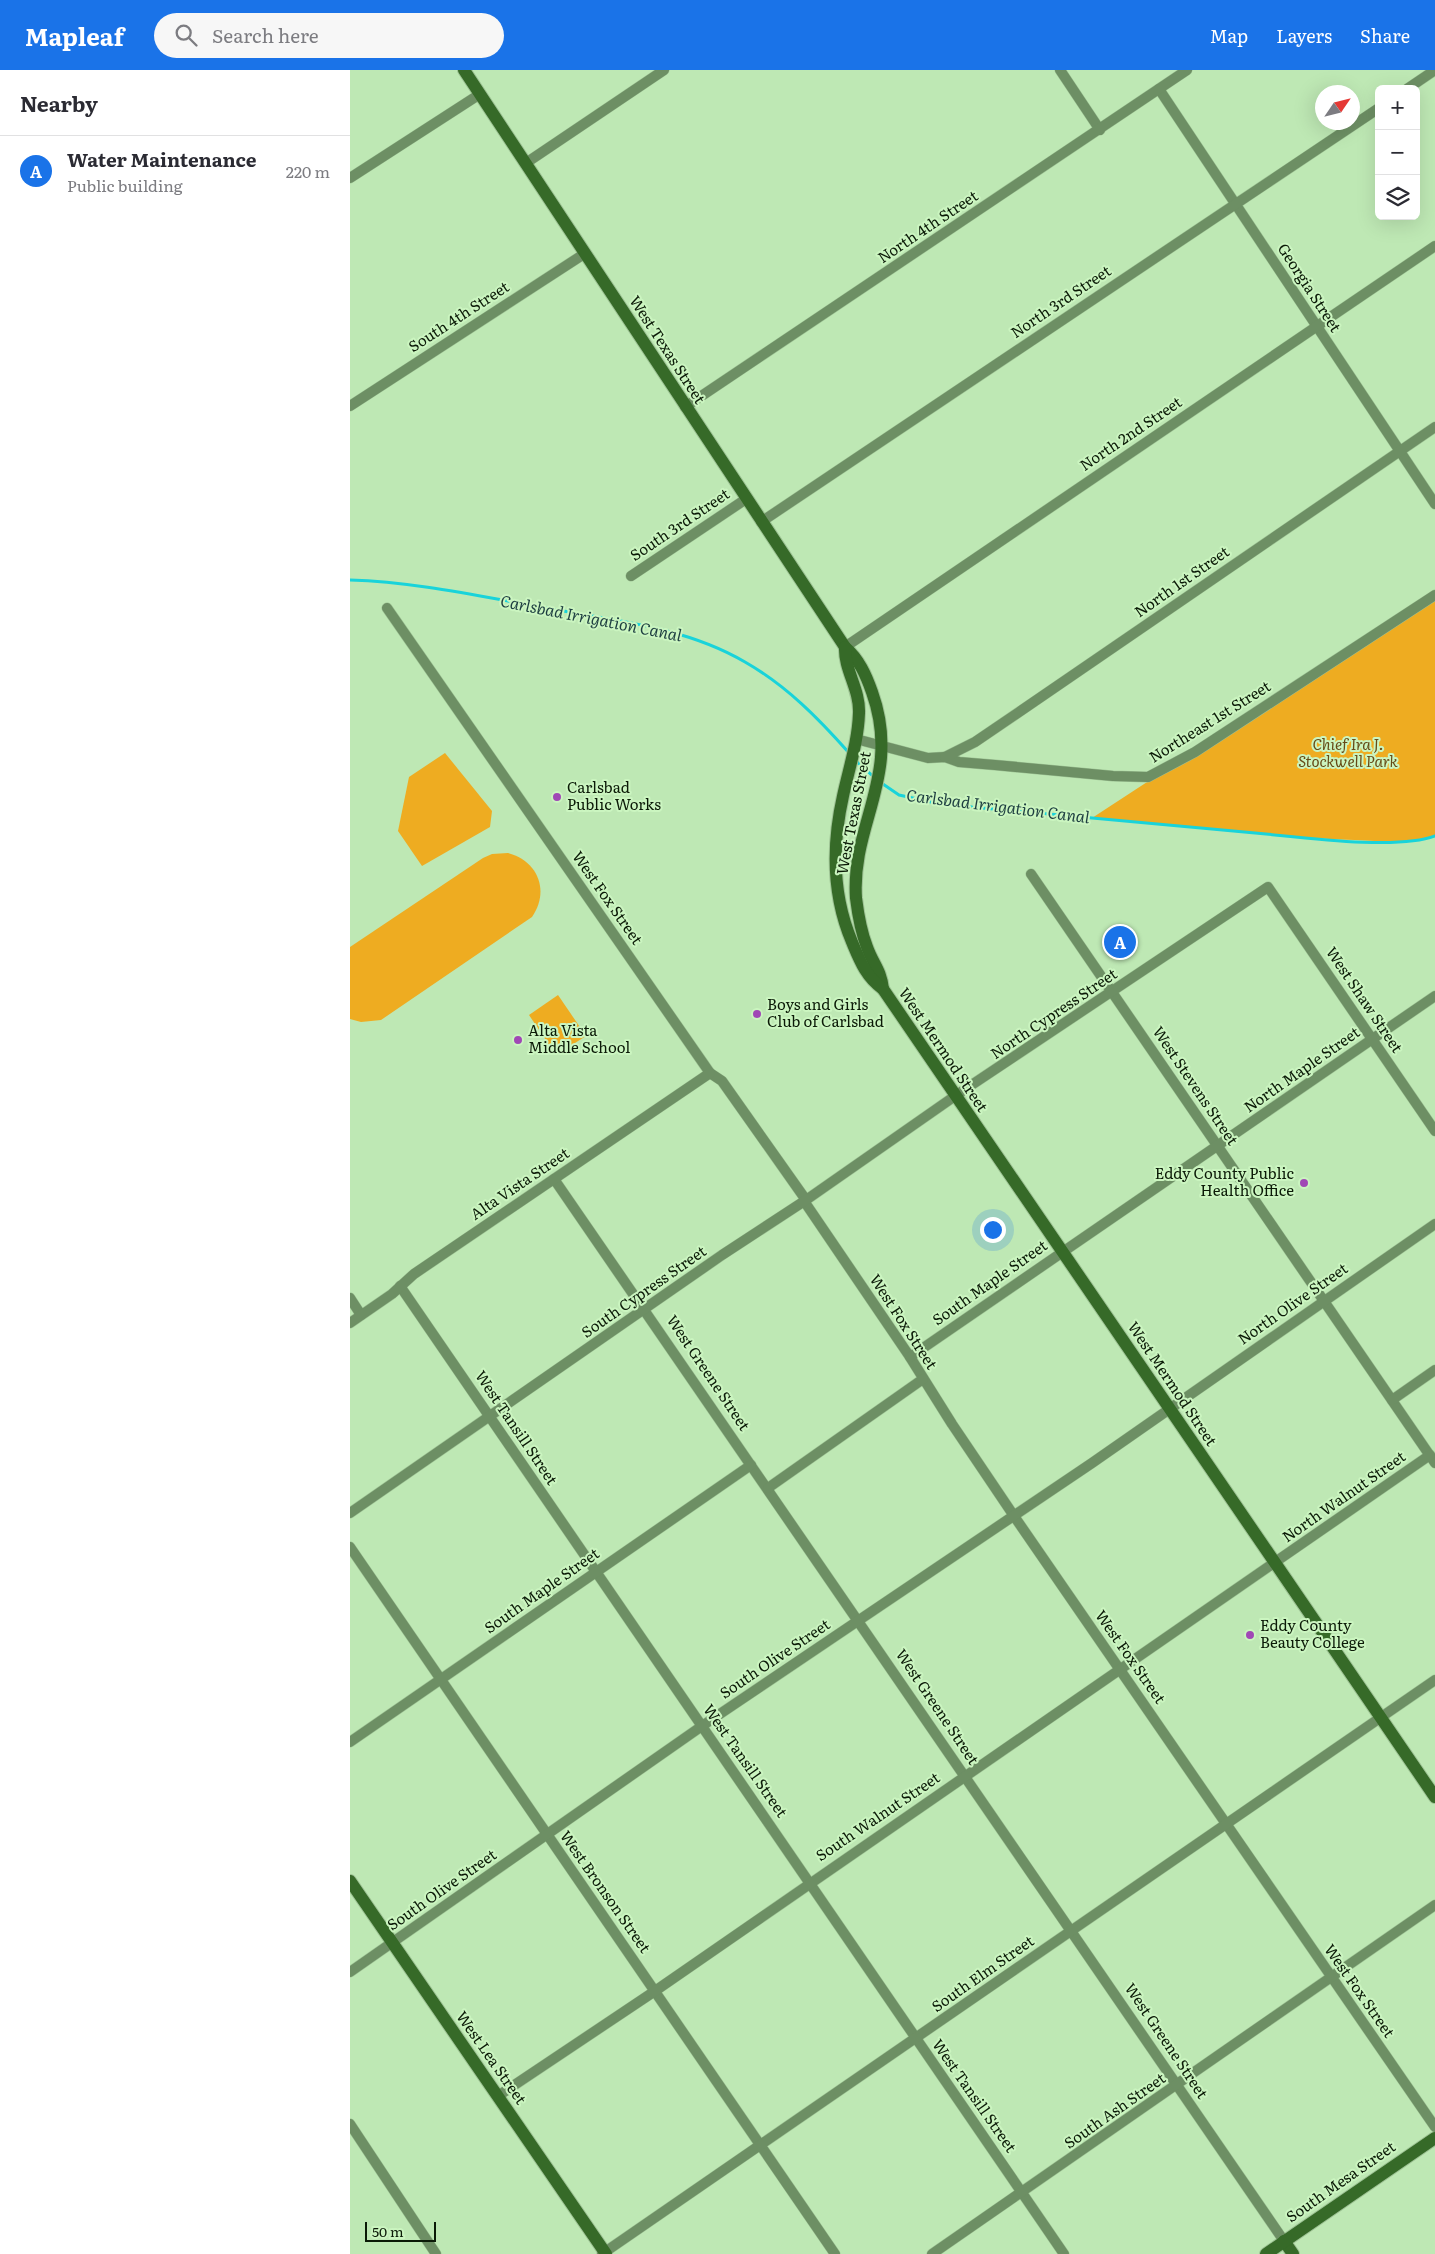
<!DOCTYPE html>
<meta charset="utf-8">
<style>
:root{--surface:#fff;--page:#f7f7f7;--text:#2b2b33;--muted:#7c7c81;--line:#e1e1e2;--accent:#1a73e8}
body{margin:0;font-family:Literata,serif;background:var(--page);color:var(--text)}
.controls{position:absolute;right:15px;top:15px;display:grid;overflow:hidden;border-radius:8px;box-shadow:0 5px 20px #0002}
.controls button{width:45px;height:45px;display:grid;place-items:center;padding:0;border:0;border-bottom:1px solid var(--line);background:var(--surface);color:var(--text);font:25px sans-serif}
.compass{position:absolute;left:965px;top:15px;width:45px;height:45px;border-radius:50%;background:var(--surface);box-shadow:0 5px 20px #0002;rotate:55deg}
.scale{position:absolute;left:15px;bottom:12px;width:71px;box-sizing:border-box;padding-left:5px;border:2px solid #0b1a07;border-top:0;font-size:14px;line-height:18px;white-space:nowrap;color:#0b1a07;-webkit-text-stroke:4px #cbf5c0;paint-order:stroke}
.you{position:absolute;left:642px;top:1159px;width:18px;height:18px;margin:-12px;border:4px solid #fff;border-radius:50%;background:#1a73e8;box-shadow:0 0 0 8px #1a73e833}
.badge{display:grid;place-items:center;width:32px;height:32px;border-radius:50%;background:var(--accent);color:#fff;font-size:16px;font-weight:700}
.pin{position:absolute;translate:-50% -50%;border:2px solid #fff;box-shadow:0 1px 5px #0006}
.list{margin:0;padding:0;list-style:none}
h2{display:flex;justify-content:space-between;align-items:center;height:65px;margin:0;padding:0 20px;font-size:21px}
h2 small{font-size:16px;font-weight:400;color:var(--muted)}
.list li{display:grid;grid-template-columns:32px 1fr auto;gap:15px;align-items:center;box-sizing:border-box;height:70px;padding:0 20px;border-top:1px solid var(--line)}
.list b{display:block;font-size:19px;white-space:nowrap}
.list p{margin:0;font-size:16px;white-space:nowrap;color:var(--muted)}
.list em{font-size:16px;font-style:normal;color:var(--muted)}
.icon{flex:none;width:28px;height:28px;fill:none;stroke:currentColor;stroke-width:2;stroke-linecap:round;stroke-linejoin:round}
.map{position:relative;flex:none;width:1085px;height:2184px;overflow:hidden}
header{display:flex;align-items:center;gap:30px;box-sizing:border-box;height:70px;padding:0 25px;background:var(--accent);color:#fff}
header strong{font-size:24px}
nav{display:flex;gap:28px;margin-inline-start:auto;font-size:18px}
.search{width:350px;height:45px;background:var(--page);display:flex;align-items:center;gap:12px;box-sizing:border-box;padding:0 18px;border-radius:28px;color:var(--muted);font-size:19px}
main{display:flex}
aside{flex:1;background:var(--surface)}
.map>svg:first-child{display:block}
</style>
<header>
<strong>Mapleaf</strong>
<div class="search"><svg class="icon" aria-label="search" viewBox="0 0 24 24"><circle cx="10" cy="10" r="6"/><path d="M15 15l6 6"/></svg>Search here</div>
<nav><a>Map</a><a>Layers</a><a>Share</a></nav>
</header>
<main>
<aside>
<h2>Nearby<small></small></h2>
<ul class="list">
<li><span class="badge">A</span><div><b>Water Maintenance</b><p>Public building</p></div><em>220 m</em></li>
</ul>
</aside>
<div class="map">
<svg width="1085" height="2184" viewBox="0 0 1085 2184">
<rect width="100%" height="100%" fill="#bee8b4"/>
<!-- green -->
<g fill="#eeac21">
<path d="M1085,524V766C1061,775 1030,771 1005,770C917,767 829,756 742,748Z"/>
<path d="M95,683L142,741L140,757L72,796L48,761L59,707Z"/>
<path d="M158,783C188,791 200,821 182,847L31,950L11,952L0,949V877L133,788L142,784Z"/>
<path d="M208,925L236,966L206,985L179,945Z"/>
</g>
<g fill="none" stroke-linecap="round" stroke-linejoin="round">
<!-- stream -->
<g stroke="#19d3da" stroke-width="3">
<path d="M0,510C65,512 128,526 191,537C260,550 334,556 395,592C437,616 469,649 500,684"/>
<path d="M506,691L525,708"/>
<path d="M530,712L549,725L581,732L622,737C720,746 818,755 916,764C956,768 1050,780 1085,766"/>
</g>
<!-- street casing -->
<g stroke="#9ec395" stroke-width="11">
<g id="street">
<path d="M710,0L750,60"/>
<path d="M809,19L1085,434"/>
<path d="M1057,19L1085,0"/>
<path d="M176,93L314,0"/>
<path d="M0,108L130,24"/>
<path d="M0,336L234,184"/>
<path d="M335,337L837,0"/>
<path d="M411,452L1029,38"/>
<path d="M281,506L396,429"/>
<path d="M37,538L360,1003L372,1011L456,1130"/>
<path d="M495,577L1085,176"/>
<path d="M506,669L578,688L595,687L609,692L645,695L763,706L798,707L845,682L1085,525"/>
<path d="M595,687L625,672L672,640L1085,357"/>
<path d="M681,804L1085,1393"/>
<path d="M204,1109L934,2171"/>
<path d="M454,1131L560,1287L602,1354L664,1446L1085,2057"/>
<path d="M50,1216L714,2184"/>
<path d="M0,1228L11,1245"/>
<path d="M0,1253L42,1224L64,1204L360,1003"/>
<path d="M560,1287L1085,926"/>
<path d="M1042,1330L1085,1300"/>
<path d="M418,1418L573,1309"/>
<path d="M0,1443L372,1185L456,1130L605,1026L918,817L1085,1061"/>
<path d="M0,1477L485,2184"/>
<path d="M0,1672L401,1395"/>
<path d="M0,1902L352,1656L742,1393L1085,1154"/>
<path d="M148,2026L305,1921L1080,1385"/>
<path d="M0,2054L86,2184"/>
<path d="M252,2184L1085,1610"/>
<path d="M582,2184L1085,1835"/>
</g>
</g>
<!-- secondary casing -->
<g stroke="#9ec395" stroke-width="14">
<g id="secondary">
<path d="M114,0L495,577C509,589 516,605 522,622C552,706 501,753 506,828C508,844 511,862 517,877C523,894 531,900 533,919"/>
<path d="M495,577C494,600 510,619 509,643C508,672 499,698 493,726C482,775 482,825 502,872C510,891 516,907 533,919L1085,1727"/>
<path d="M0,1811L256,2184"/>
<path d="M934,2171L943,2184"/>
<path d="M916,2184L1085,2068"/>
</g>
</g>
<!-- street -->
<use href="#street" stroke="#6d8f64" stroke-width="10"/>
<!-- secondary -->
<use href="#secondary" stroke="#366a28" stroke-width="12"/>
</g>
<!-- markers -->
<g fill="#a048b5" stroke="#cbf5c0" stroke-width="2">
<circle cx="207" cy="727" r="5"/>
<circle cx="407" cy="944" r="5"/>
<circle cx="168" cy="970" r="5"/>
<circle cx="954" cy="1113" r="5"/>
<circle cx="900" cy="1565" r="5"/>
</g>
<g text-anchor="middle" stroke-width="4" stroke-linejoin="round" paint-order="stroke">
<!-- street labels -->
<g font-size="15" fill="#0b1a07" stroke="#cbf5c0">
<text transform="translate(578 157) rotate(-34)" y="5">North 4th Street</text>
<text transform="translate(959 218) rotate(57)" y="5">Georgia Street</text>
<text transform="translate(711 232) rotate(-34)" y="5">North 3rd Street</text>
<text transform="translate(109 247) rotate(-33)" y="5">South 4th Street</text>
<text transform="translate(317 280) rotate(57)" y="5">West Texas Street</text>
<text transform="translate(781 364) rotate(-34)" y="5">North 2nd Street</text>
<text transform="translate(330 455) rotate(-34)" y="5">South 3rd Street</text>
<text transform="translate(832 512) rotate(-35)" y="5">North 1st Street</text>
<text transform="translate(860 652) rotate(-32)" y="5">Northeast 1st Street</text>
<text transform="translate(504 743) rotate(-79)" y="5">West Texas Street</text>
<text transform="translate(257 828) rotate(55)" y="5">West Fox Street</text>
<text transform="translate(1014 930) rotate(56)" y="5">West Shaw Street</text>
<text transform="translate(704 944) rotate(-34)" y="5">North Cypress Street</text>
<text transform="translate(593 980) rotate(56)" y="5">West Mermod Street</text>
<text transform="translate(952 1000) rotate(-35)" y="5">North Maple Street</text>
<text transform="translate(845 1016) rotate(56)" y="5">West Stevens Street</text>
<text transform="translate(170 1114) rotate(-34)" y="5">Alta Vista Street</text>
<text transform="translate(640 1213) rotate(-35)" y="5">South Maple Street</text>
<text transform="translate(294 1222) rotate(-35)" y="5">South Cypress Street</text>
<text transform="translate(943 1234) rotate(-35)" y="5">North Olive Street</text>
<text transform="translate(553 1252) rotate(57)" y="5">West Fox Street</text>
<text transform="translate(358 1303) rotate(56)" y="5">West Greene Street</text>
<text transform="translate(822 1314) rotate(56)" y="5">West Mermod Street</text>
<text transform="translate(166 1358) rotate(56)" y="5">West Tansill Street</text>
<text transform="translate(994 1427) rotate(-35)" y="5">North Walnut Street</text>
<text transform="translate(192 1521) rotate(-35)" y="5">South Maple Street</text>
<text transform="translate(780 1587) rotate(55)" y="5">West Fox Street</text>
<text transform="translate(425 1589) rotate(-34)" y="5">South Olive Street</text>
<text transform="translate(587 1637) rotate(56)" y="5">West Greene Street</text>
<text transform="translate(395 1691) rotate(55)" y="5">West Tansill Street</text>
<text transform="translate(528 1747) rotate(-34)" y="5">South Walnut Street</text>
<text transform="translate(92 1820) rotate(-35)" y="5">South Olive Street</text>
<text transform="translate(255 1822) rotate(55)" y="5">West Bronson Street</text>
<text transform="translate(633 1904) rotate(-35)" y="5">South Elm Street</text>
<text transform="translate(1009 1921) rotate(55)" y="5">West Fox Street</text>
<text transform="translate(816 1971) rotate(56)" y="5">West Greene Street</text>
<text transform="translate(141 1988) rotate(55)" y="5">West Lea Street</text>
<text transform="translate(624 2026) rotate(55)" y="5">West Tansill Street</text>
<text transform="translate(765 2041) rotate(-35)" y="5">South Ash Street</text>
<text transform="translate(991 2112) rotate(-35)" y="5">South Mesa Street</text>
</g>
<!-- park labels -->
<g font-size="15" font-style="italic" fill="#664a16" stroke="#cbf5c0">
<text x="998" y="680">Chief Ira J.<tspan x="998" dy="17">Stockwell Park</tspan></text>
</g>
<!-- poi labels -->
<g font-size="15" fill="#0b1a07" stroke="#cbf5c0" text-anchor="start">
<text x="217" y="723">Carlsbad<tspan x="217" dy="17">Public Works</tspan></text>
<text x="417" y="940">Boys and Girls<tspan x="417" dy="17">Club of Carlsbad</tspan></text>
<text x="178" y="966">Alta Vista<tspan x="178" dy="17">Middle School</tspan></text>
<text x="944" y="1109" text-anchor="end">Eddy County Public<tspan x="944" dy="17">Health Office</tspan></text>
<text x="910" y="1561">Eddy County<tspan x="910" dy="17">Beauty College</tspan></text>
</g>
<!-- water labels -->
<g font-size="16" font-style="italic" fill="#1d3e40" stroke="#cbf5c0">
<text transform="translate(241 548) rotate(11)" y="6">Carlsbad Irrigation Canal</text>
<text transform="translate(648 736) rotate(7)" y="6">Carlsbad Irrigation Canal</text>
</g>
</g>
</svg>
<div class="controls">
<button>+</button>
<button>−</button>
<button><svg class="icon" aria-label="layers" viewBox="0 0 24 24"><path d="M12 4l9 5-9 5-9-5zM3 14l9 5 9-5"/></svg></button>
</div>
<svg class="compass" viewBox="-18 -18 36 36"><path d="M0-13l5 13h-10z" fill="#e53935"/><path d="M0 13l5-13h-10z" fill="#7c7c81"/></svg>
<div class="scale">50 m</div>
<div class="you"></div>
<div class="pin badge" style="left:770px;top:872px">A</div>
</div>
</main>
